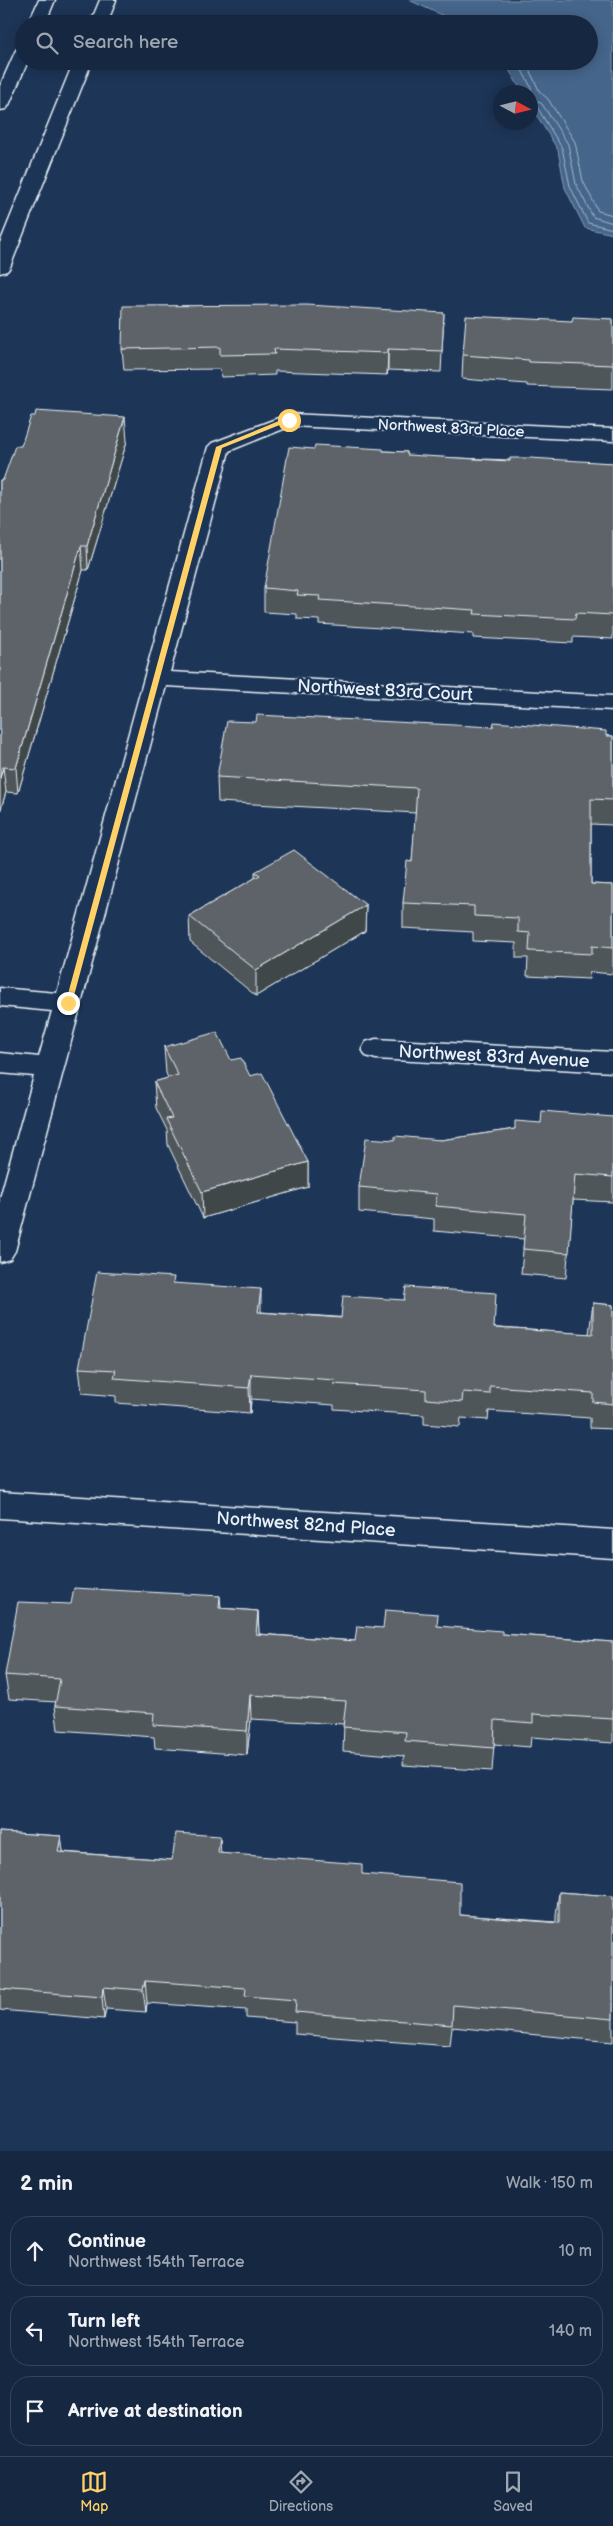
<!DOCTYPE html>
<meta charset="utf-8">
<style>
:root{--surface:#162841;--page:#23344c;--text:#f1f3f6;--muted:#9ea6b1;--line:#35445a;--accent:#ffd166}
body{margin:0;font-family:"Balsamiq Sans",sans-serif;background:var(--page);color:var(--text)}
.compass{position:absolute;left:493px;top:85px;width:45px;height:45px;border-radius:50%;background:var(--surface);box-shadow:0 2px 12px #0003;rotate:97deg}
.stop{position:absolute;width:15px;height:15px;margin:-11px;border:4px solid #ffd166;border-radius:50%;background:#fff}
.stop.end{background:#ffd166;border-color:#fff;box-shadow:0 1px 5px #0008}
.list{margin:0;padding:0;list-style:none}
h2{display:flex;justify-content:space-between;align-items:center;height:65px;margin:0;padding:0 20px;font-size:21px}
h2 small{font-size:16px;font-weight:400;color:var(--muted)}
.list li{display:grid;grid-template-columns:32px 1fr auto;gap:15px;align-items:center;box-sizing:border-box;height:70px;margin:0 10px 10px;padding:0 10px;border:1px solid var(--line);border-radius:20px}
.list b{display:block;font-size:19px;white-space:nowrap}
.list p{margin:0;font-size:16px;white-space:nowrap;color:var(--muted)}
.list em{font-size:16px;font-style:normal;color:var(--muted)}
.icon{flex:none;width:28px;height:28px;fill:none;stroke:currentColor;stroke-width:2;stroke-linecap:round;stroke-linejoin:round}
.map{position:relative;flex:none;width:613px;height:2151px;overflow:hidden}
.search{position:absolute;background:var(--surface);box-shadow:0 2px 12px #0003;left:15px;right:15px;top:15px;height:55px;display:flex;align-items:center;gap:12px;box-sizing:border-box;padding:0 18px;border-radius:28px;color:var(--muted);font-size:19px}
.sheet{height:305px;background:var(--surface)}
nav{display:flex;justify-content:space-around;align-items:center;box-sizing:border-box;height:70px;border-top:1px solid var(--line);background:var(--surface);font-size:14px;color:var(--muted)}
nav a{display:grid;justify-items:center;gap:2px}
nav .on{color:var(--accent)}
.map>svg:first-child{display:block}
</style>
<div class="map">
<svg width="613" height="2151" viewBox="0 0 613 2151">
<rect width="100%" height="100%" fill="#1d3557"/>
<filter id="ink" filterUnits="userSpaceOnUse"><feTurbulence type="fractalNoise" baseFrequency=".02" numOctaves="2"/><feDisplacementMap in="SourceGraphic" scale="10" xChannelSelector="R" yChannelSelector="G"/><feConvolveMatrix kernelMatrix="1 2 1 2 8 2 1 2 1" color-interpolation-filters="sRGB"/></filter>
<g filter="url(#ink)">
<!-- water -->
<path fill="#44658a" stroke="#869db6" d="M409,0H613V234L585,228L565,188L558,150L531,106L530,92H522L504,61H589V24H461Z"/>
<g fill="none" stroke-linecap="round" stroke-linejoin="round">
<!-- shore -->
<g stroke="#a6b9cc" stroke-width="1">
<path d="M517,61L531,87L532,97L542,104L568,144L576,184L593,217L613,223"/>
<path d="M525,61L540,92L548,99L575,142L583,181L598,211L613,215"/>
<path d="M530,105L537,107L562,148L570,186L588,223L613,229"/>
</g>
<!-- minor casing -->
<g stroke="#e8f1f8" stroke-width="3">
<g id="minor">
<path d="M289,414L613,429V441L291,426L229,451L170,672L613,696V710L166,686L15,1251L10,1259L0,1262V1198L34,1076L0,1073V1053L39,1057L52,1011L0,1006V988L57,993L208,447L212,443Z"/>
<path d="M376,1039L613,1052V1072L376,1059L366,1056L362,1049L366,1042Z"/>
<path d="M0,1492L613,1530V1558L0,1518Z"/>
</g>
</g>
<!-- secondary casing -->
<g stroke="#e8f1f8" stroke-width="3">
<g id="secondary">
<path d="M39,0H55L45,24H28Z"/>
<path d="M100,0H116L107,24H90Z"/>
<path d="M24,47V61H28L9,105L6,109L0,110V86L15,52L18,48Z"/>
<path d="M74,61H92L10,267L7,271L0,273V243Z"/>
</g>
</g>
<!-- minor -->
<use href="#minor" fill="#1d3557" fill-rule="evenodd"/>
<!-- secondary -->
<use href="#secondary" fill="#1d3557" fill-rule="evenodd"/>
</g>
<!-- wall -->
<g fill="#50565a" stroke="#e8f1f8">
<path d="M444,313L441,372L388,370L387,375L275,371V375L221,377L220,369L124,370L122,349Z"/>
<path d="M613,319V389L527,386V384L462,379L463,355L572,321Z"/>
<path d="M127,441L88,570H83L18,793L6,792L0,812V480H3L21,446Z"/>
<path d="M383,451L407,452V456L510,460L613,463V639L573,637V643L473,638V634L319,624V620L297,619V614L264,612V588Z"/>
<path d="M256,722L613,736V825L591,824V884L613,885V974L590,972L589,979L527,976L528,958H516V943L473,941V932L403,928V903L412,862L416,813L218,802L217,777Z"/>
<path d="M255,872L366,905L365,931L256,996L190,942L189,916L255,878Z"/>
<path d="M164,1047L231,1060L250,1076L308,1162V1187L203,1218L168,1145L167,1130L156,1108L154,1082L168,1078L166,1073Z"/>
<path d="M613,1117V1202L573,1200L566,1278L521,1274L524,1239L434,1231V1219L359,1212V1187L395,1140H441L515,1129L541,1123Z"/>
<path d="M174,1283L261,1312L589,1334L593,1303L613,1305V1429L590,1428V1418L489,1411L488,1420L461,1418L460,1427L424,1424V1415L334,1409V1405L251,1399L250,1413L116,1403V1396L82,1393L79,1368Z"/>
<path d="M220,1596L221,1608L258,1611L259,1634L355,1641L383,1628L437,1626L502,1634L613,1642V1743L531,1737L530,1747L494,1744L492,1771L403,1765L404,1756L343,1751L344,1724L251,1719L247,1755L155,1748L154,1737L58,1730L55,1706L56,1702L9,1699L5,1675L71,1604Z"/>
<path d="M0,1832L61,1836L63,1852L172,1860L220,1853L362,1874L460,1915L556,1922V1915L559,1892L613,1896V2042L452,2027L450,2046L295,2034V2022L246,2018V2010L147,2003L146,2012L106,2009L104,2019L0,2010Z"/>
</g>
<!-- shaded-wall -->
<g fill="#41464a" stroke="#e8f1f8">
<path d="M388,349V370L387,375L388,353Z"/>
<path d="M125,417L127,441L88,570L87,546Z"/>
<path d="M81,546L83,570L18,793L16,768Z"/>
<path d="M3,767L6,792L0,812V778Z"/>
<path d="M366,905L365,931L256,996V970Z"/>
<path d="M308,1162V1187L203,1218L202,1192Z"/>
<path d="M261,1289V1315L258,1312Z"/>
<path d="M251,1374V1399L250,1413L249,1388Z"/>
<path d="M258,1611L259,1635L256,1634Z"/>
<path d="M250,1695L251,1719L247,1755V1731Z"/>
<path d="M61,1836L64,1859L58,1852Z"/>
<path d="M220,1836L221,1859L218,1853Z"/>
<path d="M145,1981L147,2003L146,2012L143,1990Z"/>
<path d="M103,1987L106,2009L104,2019L102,1997Z"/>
</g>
<!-- building -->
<g fill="#5d6469" stroke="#e8f1f8">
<path d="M307,305L444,313L442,351L388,349V353L274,349L275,354L220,355V347L122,349L123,306Z"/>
<path d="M466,316L572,321L573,317L613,319V365L529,362V360L463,355Z"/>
<path d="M36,411L125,417L87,546H81L16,768L3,767L0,778V480H3L15,446H21L31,416H35Z"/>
<path d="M315,445L383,449V451L407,452V455L510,461V458H530L613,463V615L576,613L575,619L474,614L475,610L319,600L320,596L297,595L298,591L264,588L289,447L314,449Z"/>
<path d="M257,715L493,727L494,722L606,731V736H613V800L591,799V884L613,885V948L592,946V954L529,951L530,933L518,932V918L474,916V906L403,903L407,861L412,862L417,788L217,777L227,721L256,722Z"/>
<path d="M294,850L366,905L256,970L189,916L260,875L255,872Z"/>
<path d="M217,1032L231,1060L241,1058L250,1076L262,1073L308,1162L202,1192L166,1119L172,1118L154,1082L178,1075L164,1047Z"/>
<path d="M542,1111L613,1117V1177L575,1174L569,1253L523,1249L526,1214L435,1206L437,1194L359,1187L366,1138L395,1140V1136L441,1140L515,1129V1121L541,1123Z"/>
<path d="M97,1272L174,1277L173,1283L261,1289L258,1312L341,1318L343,1296L404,1300L406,1287L496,1293L494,1328L593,1334V1303L613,1305V1404L593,1402V1393L490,1386V1394L463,1392L462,1402L426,1399V1390L334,1384L335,1380L251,1374L249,1388L114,1378L116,1370L79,1368Z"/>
<path d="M74,1588L220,1596L219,1608L258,1611L256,1634L355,1641L357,1626L383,1628L385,1610L438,1614L437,1626L502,1631V1634L613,1642V1719L533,1714V1723L495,1720L494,1748L405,1741L406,1732L343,1727L346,1701L250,1695L247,1731L153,1725L154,1713L55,1706L60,1679L5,1675L18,1602L71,1604Z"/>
<path d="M0,1832L61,1836L58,1852L172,1860L176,1833L220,1836L218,1853L362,1864V1874L460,1882V1915L559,1923V1892L613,1896V2019L453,2005L452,2025L295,2012L296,2000L245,1996L246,1988L145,1981L143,1990L103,1987L102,1997L0,1989Z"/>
</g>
</g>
<!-- route -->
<path fill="#ffd166" d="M286,418L292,420L222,448L72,1003L65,1005L216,447Z"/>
<g text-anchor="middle" stroke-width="4.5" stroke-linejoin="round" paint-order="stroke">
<!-- far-street labels -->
<g font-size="15" fill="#e8f1f8" stroke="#1d3557">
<text transform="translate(451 428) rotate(3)" y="5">Northwest 83rd Place</text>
</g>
<!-- street labels -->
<g font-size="18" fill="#e8f1f8" stroke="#1d3557">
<text transform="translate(385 690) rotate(3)" y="6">Northwest 83rd Court</text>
<text transform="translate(494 1056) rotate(3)" y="6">Northwest 83rd Avenue</text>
<text transform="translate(306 1524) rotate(4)" y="6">Northwest 82nd Place</text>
</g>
</g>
</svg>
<svg class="compass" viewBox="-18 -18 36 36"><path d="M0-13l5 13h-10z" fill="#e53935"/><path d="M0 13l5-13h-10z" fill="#9ea6b1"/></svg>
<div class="stop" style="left:289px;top:420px"></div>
<div class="stop end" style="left:68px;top:1003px"></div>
<div class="search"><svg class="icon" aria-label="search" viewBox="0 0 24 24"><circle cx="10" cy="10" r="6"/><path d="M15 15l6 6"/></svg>Search here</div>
</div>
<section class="sheet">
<h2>2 min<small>Walk · 150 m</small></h2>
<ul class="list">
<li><svg class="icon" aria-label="ahead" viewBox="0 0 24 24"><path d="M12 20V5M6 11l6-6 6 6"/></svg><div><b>Continue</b><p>Northwest 154th Terrace</p></div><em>10 m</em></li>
<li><svg class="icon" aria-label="left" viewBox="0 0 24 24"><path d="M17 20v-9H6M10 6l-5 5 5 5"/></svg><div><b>Turn left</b><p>Northwest 154th Terrace</p></div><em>140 m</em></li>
<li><svg class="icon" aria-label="arrive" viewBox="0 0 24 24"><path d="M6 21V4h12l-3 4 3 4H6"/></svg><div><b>Arrive at destination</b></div></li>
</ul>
</section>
<nav>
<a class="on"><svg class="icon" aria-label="map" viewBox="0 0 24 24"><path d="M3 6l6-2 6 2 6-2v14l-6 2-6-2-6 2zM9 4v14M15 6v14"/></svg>Map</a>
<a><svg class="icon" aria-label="directions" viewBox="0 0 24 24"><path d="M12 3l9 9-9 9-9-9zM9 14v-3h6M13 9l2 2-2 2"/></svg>Directions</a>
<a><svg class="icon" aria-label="saved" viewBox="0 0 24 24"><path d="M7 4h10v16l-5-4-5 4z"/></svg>Saved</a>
</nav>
